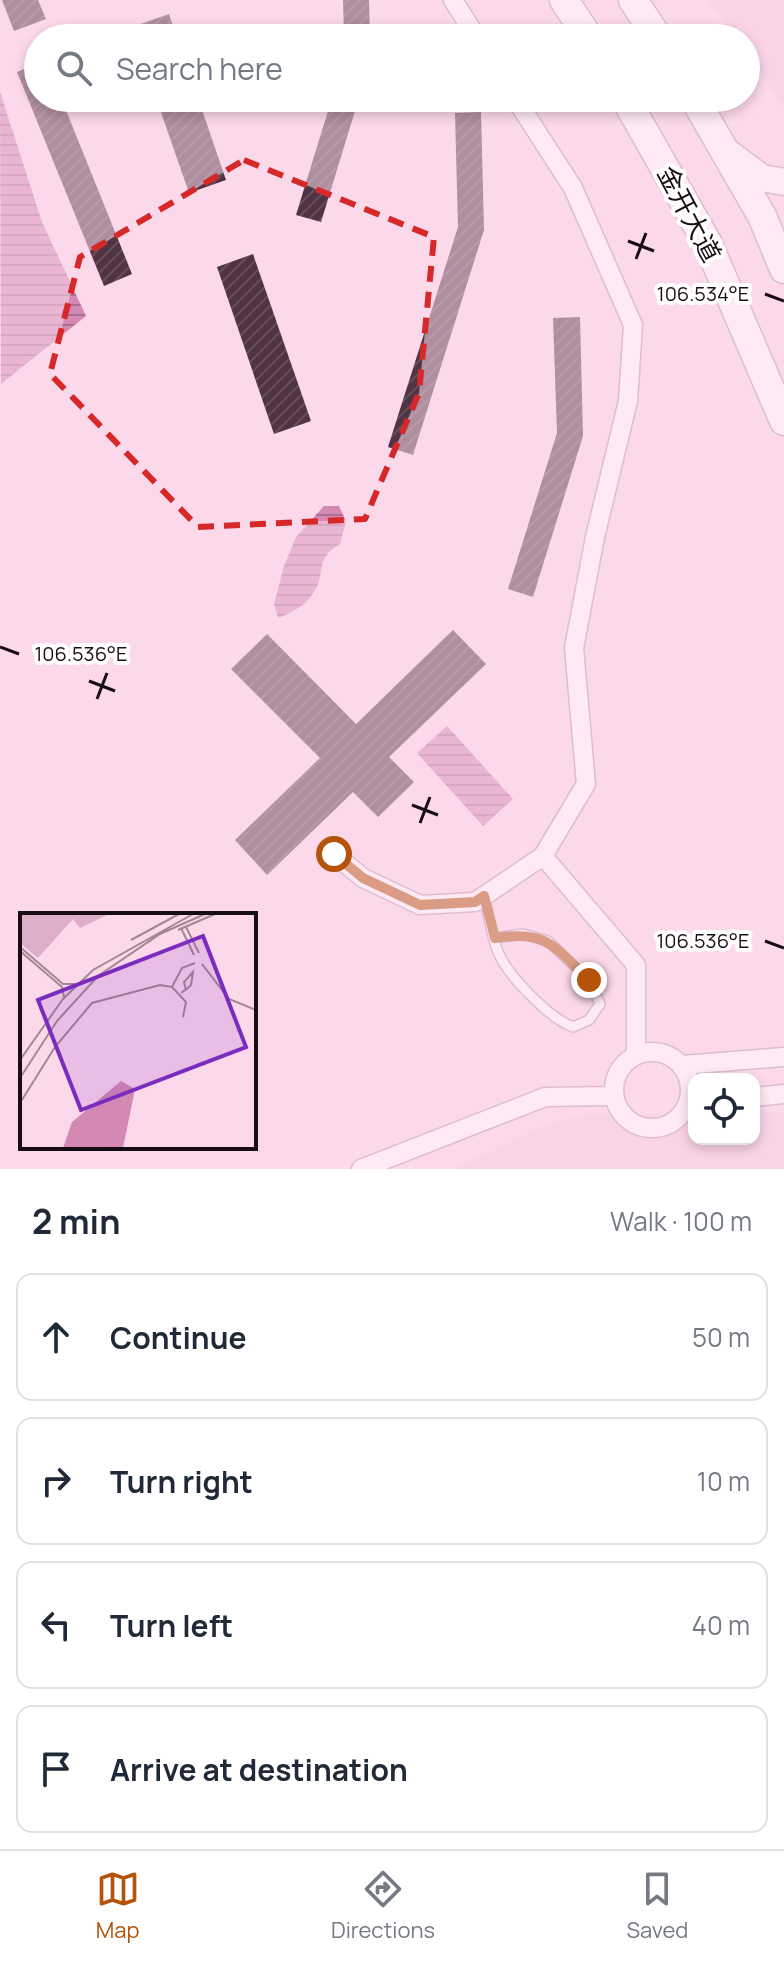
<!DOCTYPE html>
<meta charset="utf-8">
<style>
:root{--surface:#fff;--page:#f2f2f3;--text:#1f2937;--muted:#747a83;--line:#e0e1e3;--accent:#b45309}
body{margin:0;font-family:Manrope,"Noto Sans SC",sans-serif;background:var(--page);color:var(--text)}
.controls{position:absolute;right:24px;bottom:24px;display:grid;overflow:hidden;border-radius:16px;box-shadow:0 4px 12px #0003}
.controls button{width:72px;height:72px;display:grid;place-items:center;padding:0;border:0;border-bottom:2px solid var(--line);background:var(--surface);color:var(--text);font:40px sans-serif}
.stop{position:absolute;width:24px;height:24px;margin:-18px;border:6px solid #b45309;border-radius:50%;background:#fff}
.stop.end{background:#b45309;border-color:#fff;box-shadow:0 2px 8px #0008}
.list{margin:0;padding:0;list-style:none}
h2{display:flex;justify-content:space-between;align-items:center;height:104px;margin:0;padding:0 32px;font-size:34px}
h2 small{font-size:26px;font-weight:400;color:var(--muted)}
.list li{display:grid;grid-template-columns:52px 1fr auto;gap:24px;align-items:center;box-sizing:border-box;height:128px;margin:0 16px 16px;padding:0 16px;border:2px solid var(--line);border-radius:16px}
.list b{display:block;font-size:30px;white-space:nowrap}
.list em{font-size:26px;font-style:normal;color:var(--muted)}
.icon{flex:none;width:44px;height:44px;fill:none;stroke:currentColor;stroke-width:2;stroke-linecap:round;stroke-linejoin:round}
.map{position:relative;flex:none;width:784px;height:1169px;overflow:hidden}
.search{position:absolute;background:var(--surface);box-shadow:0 4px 12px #0003;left:24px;right:24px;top:24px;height:88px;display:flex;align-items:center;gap:20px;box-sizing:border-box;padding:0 28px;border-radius:44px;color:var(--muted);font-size:30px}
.sheet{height:680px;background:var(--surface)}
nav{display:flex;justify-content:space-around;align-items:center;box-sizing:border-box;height:112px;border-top:2px solid var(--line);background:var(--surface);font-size:22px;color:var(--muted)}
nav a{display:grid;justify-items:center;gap:4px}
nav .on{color:var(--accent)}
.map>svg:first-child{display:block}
</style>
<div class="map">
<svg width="784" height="1169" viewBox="0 0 784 1169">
<defs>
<pattern id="water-rules" width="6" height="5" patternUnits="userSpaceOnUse" patternTransform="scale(2)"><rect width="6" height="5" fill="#d489b4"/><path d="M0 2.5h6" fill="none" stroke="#ab6e91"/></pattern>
<pattern id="building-hatch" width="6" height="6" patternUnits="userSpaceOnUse" patternTransform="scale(2)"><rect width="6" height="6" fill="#503444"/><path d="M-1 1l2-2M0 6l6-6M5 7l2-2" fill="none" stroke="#654e5b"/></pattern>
</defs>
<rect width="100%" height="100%" fill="#fcd8eb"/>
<!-- built -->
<g fill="#f8cce3">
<path d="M708,0H784V106L746,53V38H735Z"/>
<path d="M784,1112V1169H455L543,1126L578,1116L694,1114V1139H754V1113Z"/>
</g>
<!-- water -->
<g fill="url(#water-rules)">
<path d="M0,92L42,222L86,316L1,384Z"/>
<path d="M324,506H339L346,521L340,544C314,558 326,575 314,592C305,606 293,612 278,618L274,604L284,566L296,537Z"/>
<path d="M447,726L513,799L483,826L417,753Z"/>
</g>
<!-- building -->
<g fill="url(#building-hatch)">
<path d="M2,0H38L46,19L14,31Z"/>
<path d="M343,0H369L370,38H344Z"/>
<path d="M169,14L177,38H136L132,27Z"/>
<path d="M38,63V98H61L132,274L104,286L17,72Z"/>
<path d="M156,98H198L226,180L189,193Z"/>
<path d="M332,98H359L321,222L296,215Z"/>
<path d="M481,112L484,230L413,455L388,447L458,227L455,113Z"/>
<path d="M253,254L311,421L274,434L217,267Z"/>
<path d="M580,317L583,436L533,597L508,589L557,433L553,318Z"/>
<path d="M453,630L486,664L389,757L414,782L378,817L353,792L267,875L235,840L320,758L231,669L267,634L356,724Z"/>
</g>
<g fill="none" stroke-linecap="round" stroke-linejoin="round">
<!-- lane casing -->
<g stroke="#bc9aad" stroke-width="12">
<path id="lane" d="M484,896C489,914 491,935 498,952C508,976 549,1018 573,1027L589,1020L600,1004L589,980L548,941L523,934L495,938"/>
</g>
<!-- street casing -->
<g stroke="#bc9aad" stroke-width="21">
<g id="street">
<path d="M453,0L477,38"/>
<path d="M515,98L573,188L633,325L628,401L595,537L574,648L586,784L543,856L636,965V1054"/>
<path d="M334,854L363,878L420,905L475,902L543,856"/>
<circle cx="652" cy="1090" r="38"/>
<path d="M682,1065L784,1057"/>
<path d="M754,1097L784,1094"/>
<path d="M361,1169L545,1097L614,1096"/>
</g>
</g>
<!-- secondary casing -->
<g stroke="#bc9aad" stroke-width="29">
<path id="secondary" d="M727,152L762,178L784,182"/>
</g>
<!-- primary casing -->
<g stroke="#bc9aad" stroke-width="31">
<g id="primary">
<path d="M564,0L589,38"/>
<path d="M633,0L658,38"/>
<path d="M625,98L708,244L784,421"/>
<path d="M694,98L762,216L784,269"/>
</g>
</g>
<!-- lane -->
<use href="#lane" stroke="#fff" stroke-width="9"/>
<!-- street -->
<use href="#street" stroke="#fff" stroke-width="18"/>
<!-- secondary -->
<use href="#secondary" stroke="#fff" stroke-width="26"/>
<!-- primary -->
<use href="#primary" stroke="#fff" stroke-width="28"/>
</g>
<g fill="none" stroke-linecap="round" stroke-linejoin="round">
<!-- route -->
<path stroke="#b45309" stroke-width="10" d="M334,854L363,878L420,905L475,902L484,896L495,938C548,930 553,946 589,980"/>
</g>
<!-- marked area -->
<path d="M0 0H784V1169H0ZM244,160L434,237L419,393L365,519L198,527L50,374L80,257Z" fill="#fcd8eb" fill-opacity=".55" fill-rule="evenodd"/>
<path fill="none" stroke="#d62828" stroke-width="6" stroke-dasharray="16 10" stroke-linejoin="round" d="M244,160L434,237L419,393L365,519L198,527L50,374L80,257Z"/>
<!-- ticks -->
<path fill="none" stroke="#190d14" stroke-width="3" d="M628,241L654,251M636,259L646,233M765,294L784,301M0,647L19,654M89,681L115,691M97,699L107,673M412,805L438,815M420,823L430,797M765,941L784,948"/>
<g text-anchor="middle" stroke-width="8" stroke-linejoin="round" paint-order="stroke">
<!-- street labels -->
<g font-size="26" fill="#190d14" stroke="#fff">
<text transform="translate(689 214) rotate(62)" y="9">金开大道</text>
</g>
</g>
<!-- overview -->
<g transform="translate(20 913)">
<rect width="236" height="236" fill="#fcd8eb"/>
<path d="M0,1H89L60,15L53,6L18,45L0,30Z" fill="#deadc8"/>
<path d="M101,168L115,176L103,235H43L52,209Z" fill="#d489b4"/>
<path fill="none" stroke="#a18795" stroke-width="2" d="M166,14L179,40M161,15L174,42M158,17L195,1M111,27L159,1M0,34L43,71H56M0,38L42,74L44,84M182,51L209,86L236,97M152,74L166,89L163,104M161,80L168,75L171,72L173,59L164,69L166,77M0,147L43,86L73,57L173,1M0,165L37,108L78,63L140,21L185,1M0,190L35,134L72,90L140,72L152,74L162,55L175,50"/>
<path fill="#7b2cbf" fill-opacity="0.15" stroke="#7b2cbf" stroke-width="4" d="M183,23L226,134L61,197L18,87Z"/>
<rect width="236" height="236" fill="none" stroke="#190d14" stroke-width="4"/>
</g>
<g font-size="20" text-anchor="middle" fill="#190d14" stroke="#fff" stroke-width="8" stroke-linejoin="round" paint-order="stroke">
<text x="703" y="301">106.534°E</text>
<text x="81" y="661">106.536°E</text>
<text x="703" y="948">106.536°E</text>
</g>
</svg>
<div class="controls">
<button><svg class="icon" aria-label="locate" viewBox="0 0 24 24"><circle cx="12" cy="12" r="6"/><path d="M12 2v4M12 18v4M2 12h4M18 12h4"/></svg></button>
</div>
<div class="stop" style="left:334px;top:854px"></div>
<div class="stop end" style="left:589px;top:980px"></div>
<div class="search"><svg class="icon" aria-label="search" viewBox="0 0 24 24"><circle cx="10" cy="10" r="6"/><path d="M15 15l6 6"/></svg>Search here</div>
</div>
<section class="sheet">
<h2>2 min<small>Walk · 100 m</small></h2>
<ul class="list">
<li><svg class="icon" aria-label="ahead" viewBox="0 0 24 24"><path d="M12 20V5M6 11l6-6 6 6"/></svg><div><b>Continue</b></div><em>50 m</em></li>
<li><svg class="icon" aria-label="right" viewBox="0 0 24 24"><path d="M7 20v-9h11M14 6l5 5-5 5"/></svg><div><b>Turn right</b></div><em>10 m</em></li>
<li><svg class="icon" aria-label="left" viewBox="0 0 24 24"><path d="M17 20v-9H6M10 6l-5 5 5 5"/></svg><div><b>Turn left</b></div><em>40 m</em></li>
<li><svg class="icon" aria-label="arrive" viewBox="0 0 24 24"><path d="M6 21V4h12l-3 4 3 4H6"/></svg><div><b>Arrive at destination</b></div></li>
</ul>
</section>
<nav>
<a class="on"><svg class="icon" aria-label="map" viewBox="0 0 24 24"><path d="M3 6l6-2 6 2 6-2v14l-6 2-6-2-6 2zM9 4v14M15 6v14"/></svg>Map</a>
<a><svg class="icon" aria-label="directions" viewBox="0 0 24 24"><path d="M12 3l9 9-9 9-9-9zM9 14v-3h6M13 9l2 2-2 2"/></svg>Directions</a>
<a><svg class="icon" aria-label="saved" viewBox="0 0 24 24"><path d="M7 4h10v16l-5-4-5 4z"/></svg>Saved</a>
</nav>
